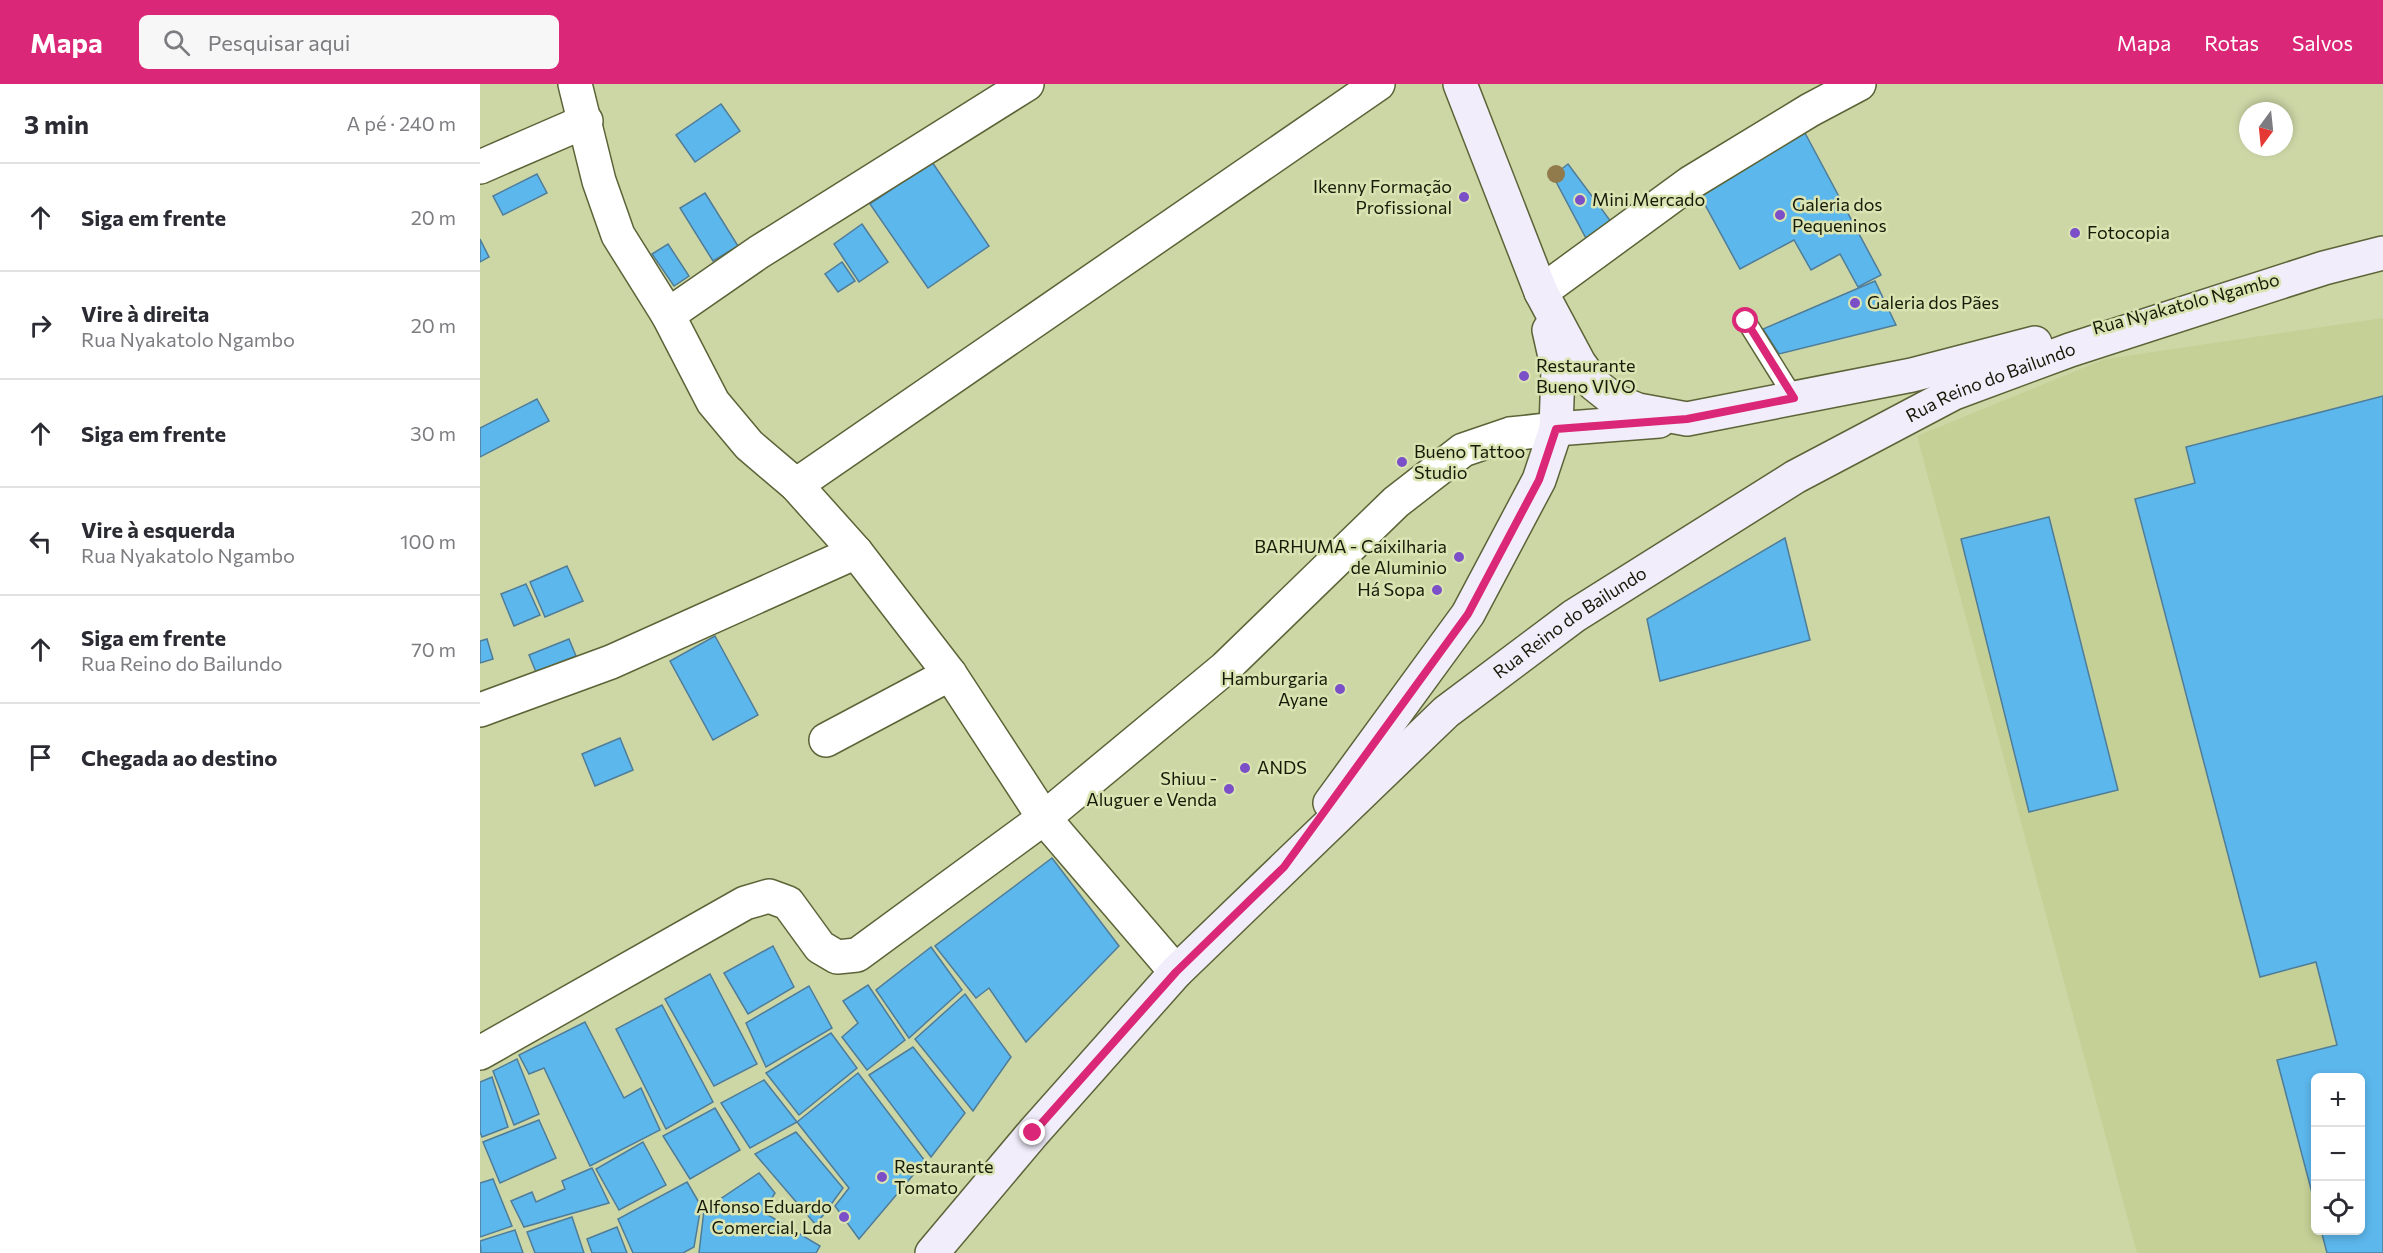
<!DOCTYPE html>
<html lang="pt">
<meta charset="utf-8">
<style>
:root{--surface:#fff;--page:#f7f7f7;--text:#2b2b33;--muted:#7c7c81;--line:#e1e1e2;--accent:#db2777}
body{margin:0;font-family:Commissioner,sans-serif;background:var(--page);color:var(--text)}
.controls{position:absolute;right:18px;bottom:18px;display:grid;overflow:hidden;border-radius:9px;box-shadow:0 3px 9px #0003}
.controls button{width:54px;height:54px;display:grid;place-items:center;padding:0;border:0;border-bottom:2px solid var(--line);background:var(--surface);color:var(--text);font:30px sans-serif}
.compass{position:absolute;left:1759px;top:18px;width:54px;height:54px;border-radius:50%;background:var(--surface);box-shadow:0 3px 9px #0003;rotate:195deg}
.stop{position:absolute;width:18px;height:18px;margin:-14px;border:4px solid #db2777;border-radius:50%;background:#fff}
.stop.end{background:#db2777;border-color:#fff;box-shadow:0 2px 6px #0008}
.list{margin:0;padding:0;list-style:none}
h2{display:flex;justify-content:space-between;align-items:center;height:78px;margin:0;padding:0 24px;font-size:26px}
h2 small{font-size:20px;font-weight:400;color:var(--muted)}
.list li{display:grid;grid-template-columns:39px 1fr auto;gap:18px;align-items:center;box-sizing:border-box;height:108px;padding:0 24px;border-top:2px solid var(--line)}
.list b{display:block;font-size:22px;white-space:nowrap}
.list p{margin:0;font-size:20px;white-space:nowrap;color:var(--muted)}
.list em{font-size:20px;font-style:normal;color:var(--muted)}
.icon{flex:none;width:33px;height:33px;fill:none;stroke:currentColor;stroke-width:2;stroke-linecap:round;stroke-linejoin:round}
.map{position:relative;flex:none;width:1903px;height:1169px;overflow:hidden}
header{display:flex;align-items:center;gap:36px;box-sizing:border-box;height:84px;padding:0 30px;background:var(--accent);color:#fff}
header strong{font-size:28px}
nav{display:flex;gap:33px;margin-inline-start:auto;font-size:21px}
.search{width:420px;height:54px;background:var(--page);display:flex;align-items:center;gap:15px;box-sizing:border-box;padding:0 21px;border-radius:9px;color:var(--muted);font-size:22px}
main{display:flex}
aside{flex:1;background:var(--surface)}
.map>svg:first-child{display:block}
</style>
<header>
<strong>Mapa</strong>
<div class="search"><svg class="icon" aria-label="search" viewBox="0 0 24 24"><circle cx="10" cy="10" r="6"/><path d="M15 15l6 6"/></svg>Pesquisar aqui</div>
<nav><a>Mapa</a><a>Rotas</a><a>Salvos</a></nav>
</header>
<main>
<aside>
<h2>3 min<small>A pé · 240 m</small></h2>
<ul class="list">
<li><svg class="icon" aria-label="ahead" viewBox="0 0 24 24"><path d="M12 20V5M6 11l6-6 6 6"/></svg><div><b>Siga em frente</b></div><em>20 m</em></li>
<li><svg class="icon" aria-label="right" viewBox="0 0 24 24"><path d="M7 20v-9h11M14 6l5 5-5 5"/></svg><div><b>Vire à direita</b><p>Rua Nyakatolo Ngambo</p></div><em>20 m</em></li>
<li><svg class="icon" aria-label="ahead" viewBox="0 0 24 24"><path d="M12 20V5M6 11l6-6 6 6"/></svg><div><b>Siga em frente</b></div><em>30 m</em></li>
<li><svg class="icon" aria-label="left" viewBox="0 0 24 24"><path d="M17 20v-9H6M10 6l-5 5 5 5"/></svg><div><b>Vire à esquerda</b><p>Rua Nyakatolo Ngambo</p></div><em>100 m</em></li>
<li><svg class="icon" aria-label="ahead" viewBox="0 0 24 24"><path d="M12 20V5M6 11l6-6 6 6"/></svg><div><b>Siga em frente</b><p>Rua Reino do Bailundo</p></div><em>70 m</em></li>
<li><svg class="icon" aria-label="arrive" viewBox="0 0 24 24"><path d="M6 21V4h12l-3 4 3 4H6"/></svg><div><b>Chegada ao destino</b></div></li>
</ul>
</aside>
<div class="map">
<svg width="1903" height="1169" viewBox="0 0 1903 1169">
<rect width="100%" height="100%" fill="#cdd7a6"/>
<!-- built -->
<path fill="#c5d097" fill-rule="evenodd" d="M1903,234V1169H1657L1437,352L1625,275ZM1836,994H1880V1146H1836Z"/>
<!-- building -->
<g fill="#5cb7ec" stroke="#4f7c98" stroke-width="1.5">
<path d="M241,20L260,47L215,78L196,51Z"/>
<path d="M1325,49L1401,191L1378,203L1360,170L1331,186L1314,156L1260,185L1217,106Z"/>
<path d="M452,78L509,162L448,204L390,120Z"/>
<path d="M1088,80L1132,139L1108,158L1073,92Z"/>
<path d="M57,90L67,109L23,131L13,112Z"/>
<path d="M225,109L258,162L233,177L200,124Z"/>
<path d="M382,140L408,178L379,198L354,160Z"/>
<path d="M0,155L9,173L0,178Z"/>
<path d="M188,160L209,192L194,202L172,170Z"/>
<path d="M362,178L375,197L358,208L345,190Z"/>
<path d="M1395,197L1416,241L1299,270L1283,245Z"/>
<path d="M1903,312V1169H1847L1841,1146H1880V994H1836V1124L1797,976L1857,961L1836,878L1780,893L1655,415L1715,399L1706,363Z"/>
<path d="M57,315L69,337L0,373V344Z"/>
<path d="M1569,433L1638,706L1549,728L1481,455Z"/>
<path d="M1305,454L1330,556L1180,597L1167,535Z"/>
<path d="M87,482L103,517L65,533L50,498Z"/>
<path d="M46,500L60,531L34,542L21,510Z"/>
<path d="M235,552L278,631L233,656L190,577Z"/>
<path d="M7,555L13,575L0,579V557Z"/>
<path d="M89,555L96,572L56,588L49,571Z"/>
<path d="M140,654L153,686L115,702L102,670Z"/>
<path d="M572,774L639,862L546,958L509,904L496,914L455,862Z"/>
<path d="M293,862L314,903L268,930L244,889Z"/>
<path d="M451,863L482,906L429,954L396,906Z"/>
<path d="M230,890L277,980L234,1002L185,915Z"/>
<path d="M388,901L425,956L387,986L362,953L378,939L363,917Z"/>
<path d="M329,902L352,944L286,983L266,939Z"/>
<path d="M485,910L531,973L493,1027L435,955Z"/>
<path d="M182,921L233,1018L186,1045L136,945Z"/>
<path d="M105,938L144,1014L161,1004L180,1046L110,1082L64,984L49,990L39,971Z"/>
<path d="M351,949L377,984L319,1031L286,989Z"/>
<path d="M433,963L485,1029L451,1073L389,991Z"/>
<path d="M37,975L59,1030L34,1041L13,987Z"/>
<path d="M378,989L445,1077L379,1155L355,1122L369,1104L317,1038Z"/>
<path d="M12,993L28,1043L2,1053L0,1048V998Z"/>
<path d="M284,996L317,1038L270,1064L241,1019Z"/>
<path d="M235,1024L260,1066L210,1095L183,1052Z"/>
<path d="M59,1036L76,1074L20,1099L3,1058Z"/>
<path d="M316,1048L363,1104L336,1141L275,1070Z"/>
<path d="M163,1058L186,1101L139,1126L116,1085Z"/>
<path d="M112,1084L129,1119L44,1143L31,1117L52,1108L56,1118L85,1105L82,1097Z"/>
<path d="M279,1089L295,1109L283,1128L340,1162L336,1169H219L224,1126Z"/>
<path d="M13,1095L32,1142L0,1153V1099Z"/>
<path d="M207,1098L221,1122L214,1163L203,1169H153L138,1135Z"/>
<path d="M92,1133L104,1169H55L47,1148Z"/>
<path d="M137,1143L147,1169H112L107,1155Z"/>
<path d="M35,1146L43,1169H1L0,1157Z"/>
</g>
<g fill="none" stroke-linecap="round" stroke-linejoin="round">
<!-- lane casing -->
<g stroke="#5c6337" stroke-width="21">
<path id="lane" d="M1266,237L1314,314"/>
</g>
<!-- street casing -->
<g stroke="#5c6337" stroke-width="36">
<g id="street">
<path d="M95,0L119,97L138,151L188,231L233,318L269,361L316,401L376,468L470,590L564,734L696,888"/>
<path d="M0,83L106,37"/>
<path d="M1061,208L1210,99L1330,26L1379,0"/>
<path d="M188,231L279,168L547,0"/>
<path d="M316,401L898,0"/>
<path d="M0,626L131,578L376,468"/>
<path d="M346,656L470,590"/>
<path d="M0,969L265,819L289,812L308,819L340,863L357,873L377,871L564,734L745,584L916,418L983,366L1030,350L1076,345"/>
</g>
</g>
<!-- secondary casing -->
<g stroke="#5c6337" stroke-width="36">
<g id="secondary">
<path d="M980,0L1061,208L1099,279L1114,300L1134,316L1158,326L1207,335L1432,291L1555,259"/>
<path d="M1076,345L1179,337"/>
<path d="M850,719L988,530L1059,396L1076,345L1078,286L1069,246"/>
<path id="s1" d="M452,1169L553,1049L696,888L966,628L1094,532L1315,393L1474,309L1590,266L1844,184L1903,169"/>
</g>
</g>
<!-- lane -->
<use href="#lane" stroke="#fff" stroke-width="18"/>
<!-- street -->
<use href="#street" stroke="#fff" stroke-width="33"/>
<!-- secondary -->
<use href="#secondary" stroke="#f1edfb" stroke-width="33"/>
</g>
<!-- trees -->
<circle fill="#917b4c" cx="1076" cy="90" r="9"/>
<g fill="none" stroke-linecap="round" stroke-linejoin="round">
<!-- route -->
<path stroke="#db2777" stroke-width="8" d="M553,1049L696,888L804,783L988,530L1059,396L1076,345L1207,335L1314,314L1266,237"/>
</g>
<!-- markers -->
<g fill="#7b4fc7" stroke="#dae4b2" stroke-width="2">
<circle cx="984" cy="113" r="6"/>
<circle cx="1100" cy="116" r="6"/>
<circle cx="1300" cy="131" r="6"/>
<circle cx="1595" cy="149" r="6"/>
<circle cx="1375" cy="219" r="6"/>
<circle cx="1044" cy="292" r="6"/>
<circle cx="922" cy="378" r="6"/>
<circle cx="979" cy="473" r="6"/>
<circle cx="957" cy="506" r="6"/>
<circle cx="860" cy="605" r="6"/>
<circle cx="765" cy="684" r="6"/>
<circle cx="749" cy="705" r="6"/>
<circle cx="402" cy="1093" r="6"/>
<circle cx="364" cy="1133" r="6"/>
</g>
<g text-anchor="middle" stroke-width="5" stroke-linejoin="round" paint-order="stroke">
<!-- poi labels -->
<g font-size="18" fill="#171a08" stroke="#dae4b2" text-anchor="start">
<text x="972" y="109" text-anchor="end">Ikenny Formação<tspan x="972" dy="21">Profissional</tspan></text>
<text x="1112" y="122">Mini Mercado</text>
<text x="1312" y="127">Galeria dos<tspan x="1312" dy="21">Pequeninos</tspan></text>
<text x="1607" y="155">Fotocopia</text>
<text x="1387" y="225">Galeria dos Pães</text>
<text x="1056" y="288">Restaurante<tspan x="1056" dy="21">Bueno VIVO</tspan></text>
<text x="934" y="374">Bueno Tattoo<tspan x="934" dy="21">Studio</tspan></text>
<text x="967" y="469" text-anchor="end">BARHUMA - Caixilharia<tspan x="967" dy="21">de Aluminio</tspan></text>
<text x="945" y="512" text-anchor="end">Há Sopa</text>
<text x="848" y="601" text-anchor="end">Hamburgaria<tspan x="848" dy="21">Ayane</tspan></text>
<text x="777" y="690">ANDS</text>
<text x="737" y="701" text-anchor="end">Shiuu -<tspan x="737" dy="21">Aluguer e Venda</tspan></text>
<text x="414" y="1089">Restaurante<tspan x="414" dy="21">Tomato</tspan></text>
<text x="352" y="1129" text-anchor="end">Alfonso Eduardo<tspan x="352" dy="21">Comercial, Lda</tspan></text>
</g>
<!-- street labels -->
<g font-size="18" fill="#171a08" stroke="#dae4b2">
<text transform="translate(1706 220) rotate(-15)" y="6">Rua Nyakatolo Ngambo</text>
<text dy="6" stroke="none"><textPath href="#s1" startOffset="1386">Rua Reino do Bailundo</textPath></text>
<text dy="6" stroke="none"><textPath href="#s1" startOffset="900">Rua Reino do Bailundo</textPath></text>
</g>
</g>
</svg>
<div class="controls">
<button>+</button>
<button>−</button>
<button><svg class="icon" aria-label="locate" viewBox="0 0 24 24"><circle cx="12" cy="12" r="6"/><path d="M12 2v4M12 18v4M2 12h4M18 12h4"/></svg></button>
</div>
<svg class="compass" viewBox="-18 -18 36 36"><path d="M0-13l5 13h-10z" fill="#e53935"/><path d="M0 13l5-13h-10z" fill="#7c7c81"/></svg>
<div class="stop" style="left:1266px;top:237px"></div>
<div class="stop end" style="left:553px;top:1049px"></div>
</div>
</main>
